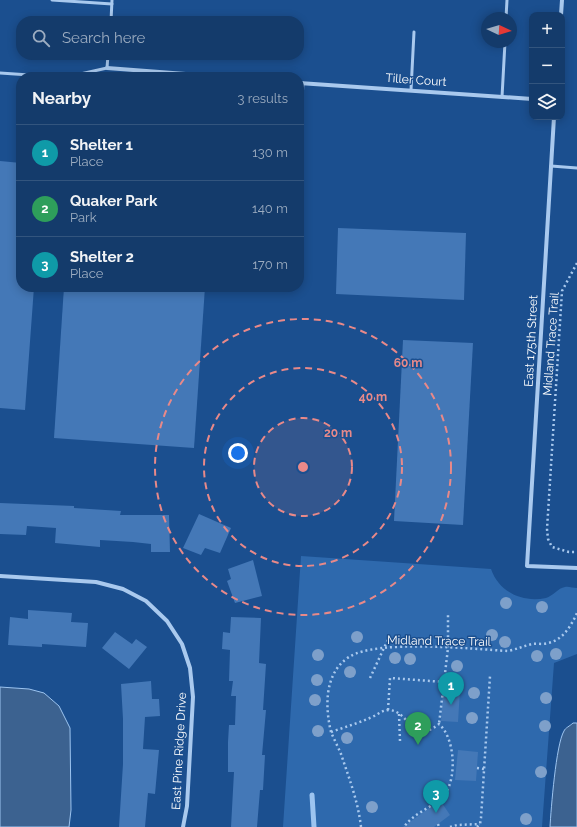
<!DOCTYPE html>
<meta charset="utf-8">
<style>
:root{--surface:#143b6b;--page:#1d4271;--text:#f1f3f6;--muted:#9dadc1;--line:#33557e;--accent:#8bbbb9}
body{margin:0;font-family:Raleway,sans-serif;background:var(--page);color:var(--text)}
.controls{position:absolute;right:12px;top:12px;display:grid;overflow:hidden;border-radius:8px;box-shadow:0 2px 10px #0003}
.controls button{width:36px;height:36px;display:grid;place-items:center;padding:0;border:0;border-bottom:1px solid var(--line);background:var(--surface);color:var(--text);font:20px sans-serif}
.compass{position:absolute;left:481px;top:12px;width:36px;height:36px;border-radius:50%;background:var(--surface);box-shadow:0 2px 10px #0003;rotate:94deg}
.you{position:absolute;left:238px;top:453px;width:14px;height:14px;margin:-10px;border:3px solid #fff;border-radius:50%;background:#1a73e8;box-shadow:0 0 0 6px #1a73e833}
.badge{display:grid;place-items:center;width:26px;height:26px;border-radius:50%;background:var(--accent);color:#fff;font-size:13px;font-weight:700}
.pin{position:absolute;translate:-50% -33px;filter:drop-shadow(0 1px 2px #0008)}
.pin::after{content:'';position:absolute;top:21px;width:14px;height:12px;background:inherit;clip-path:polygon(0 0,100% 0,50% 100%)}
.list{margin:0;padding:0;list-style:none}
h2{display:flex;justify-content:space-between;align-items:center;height:52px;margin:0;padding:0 16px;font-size:17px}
h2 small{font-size:13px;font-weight:400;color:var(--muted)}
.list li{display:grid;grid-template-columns:26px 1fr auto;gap:12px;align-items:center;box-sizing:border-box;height:56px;padding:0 16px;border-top:1px solid var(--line)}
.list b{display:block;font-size:15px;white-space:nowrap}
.list p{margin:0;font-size:13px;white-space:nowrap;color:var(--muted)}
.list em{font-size:13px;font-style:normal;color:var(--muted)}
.icon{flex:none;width:22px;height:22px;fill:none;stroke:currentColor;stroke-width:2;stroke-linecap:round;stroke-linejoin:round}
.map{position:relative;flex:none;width:577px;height:827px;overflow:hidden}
.search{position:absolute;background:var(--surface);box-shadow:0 2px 10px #0003;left:16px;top:16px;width:288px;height:44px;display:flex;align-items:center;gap:10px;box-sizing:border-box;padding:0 14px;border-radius:16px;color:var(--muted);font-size:15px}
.panel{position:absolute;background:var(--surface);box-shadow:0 2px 10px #0003;left:16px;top:72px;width:288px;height:220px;border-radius:16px}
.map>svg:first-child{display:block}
</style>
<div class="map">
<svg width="577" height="827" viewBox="0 0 577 827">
<rect width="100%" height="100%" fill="#1b4f8f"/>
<!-- green -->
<path fill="#2e69ad" d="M301,556L491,569C499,592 522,603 546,598C553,596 558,588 565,587C568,586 573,588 577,588V654L554,663L542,827H283Z"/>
<!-- water -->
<g fill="#3c6290" stroke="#9cc4f0">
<path d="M0,687L29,689L44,693L59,706L70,728L71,810L69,827H0Z"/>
<path d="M573,723H577V827H550C551,809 556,744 564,731C565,728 570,726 573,723Z"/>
</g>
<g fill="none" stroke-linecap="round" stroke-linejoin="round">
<!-- stream -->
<path stroke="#9cc4f0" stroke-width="5" d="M312,795L314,827"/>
</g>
<!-- building -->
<g fill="#4478b7">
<path d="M0,161L21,163V287H34L25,410L0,408Z"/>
<path d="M338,228L466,233L464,300L336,294Z"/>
<path d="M64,287H205L194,448L54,438Z"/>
<path d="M403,340L473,343L463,525L394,521Z"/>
<path d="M0,503L74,506V508L121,511L120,515H169L170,552H151V544L133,542L100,540V547L55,543L56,528L27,526L26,535L0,534Z"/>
<path d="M199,514L231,528L220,553L205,548L201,555L183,548Z"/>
<path d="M253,560L262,596L235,603L227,581L231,579L228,569Z"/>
<path d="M28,610L72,613L71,622L88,623L86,647L42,644V647L8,645L10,617L28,619Z"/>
<path d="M231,617L261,618L259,663L266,664L263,710H266L262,755H265L263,790H260L257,827H231L234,772H228V742L229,725H235L236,696H231L233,681H229L230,650L222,649L223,632L230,633Z"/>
<path d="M115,632L132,644L136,639L147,647L129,669L102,648Z"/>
<path d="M151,681L152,699H159L160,716L145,717L143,749L159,750L155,794L148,793L145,827H119L123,764V719L121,684Z"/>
<path d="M443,688L460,690L458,722L441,721Z"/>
<path d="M458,750L478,752L476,781L455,780Z"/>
<path d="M440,800L450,815L434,827H403Z"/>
</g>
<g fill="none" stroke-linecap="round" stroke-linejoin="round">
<!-- path -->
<g stroke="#a9c9ee" stroke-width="2.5" stroke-dasharray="2 3" stroke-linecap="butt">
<path d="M577,263L562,291L547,529L548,539L552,547L569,552H577"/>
<path d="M370,678L391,633"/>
<path d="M444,682L448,648V614"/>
<path d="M388,710L390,678L444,682L439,724"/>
<path d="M399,714L400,741"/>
<path d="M331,732C345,727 359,723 372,717C379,714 382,710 389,710C410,711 411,746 439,724C455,738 457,777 445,794C435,807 414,812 404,827"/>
<path d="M477,768L484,769"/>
<path d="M438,824L439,827"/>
<path d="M361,827C358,801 349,778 341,754C338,747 334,739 331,732C325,707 324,673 349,657C377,639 473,649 508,651C517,649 524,646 532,644C537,643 543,645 548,643C563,640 571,626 577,613"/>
<path d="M450,827L457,825L480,824"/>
<path d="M477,827L480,824L481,818L490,676"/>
</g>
<!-- lane -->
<g stroke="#a9c9ee" stroke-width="3">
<path d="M52,0L112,4"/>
<path d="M506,18L507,0"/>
<path d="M111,21L112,0"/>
<path d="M0,73L59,77"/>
<path d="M67,77L107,68L108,55"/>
<path d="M411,90L414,32"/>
<path d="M502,97L505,42"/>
<path d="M299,145L303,83"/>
<path d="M551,166L577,168"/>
</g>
<!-- street -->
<g stroke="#a9c9ee" stroke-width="4">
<path d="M561,15L562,0"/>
<path d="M107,68L225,77"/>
<path d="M299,83L532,99"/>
<path d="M554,117L527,566L577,568"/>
<path d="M0,576L96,582L123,589L146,601L167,621L182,644L190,668L193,697L187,806L183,827"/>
</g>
</g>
<!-- trees -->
<g fill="#7ea0ca">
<circle cx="506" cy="603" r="6"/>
<circle cx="542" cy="607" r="6"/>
<circle cx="492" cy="635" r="6"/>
<circle cx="357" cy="637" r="6"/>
<circle cx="505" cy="642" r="6"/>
<circle cx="556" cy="654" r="6"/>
<circle cx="318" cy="655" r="6"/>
<circle cx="537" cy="656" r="6"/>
<circle cx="395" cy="658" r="6"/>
<circle cx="410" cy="659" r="6"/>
<circle cx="457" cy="666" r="6"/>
<circle cx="350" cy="672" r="6"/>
<circle cx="317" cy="680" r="6"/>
<circle cx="474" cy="693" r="6"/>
<circle cx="546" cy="698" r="6"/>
<circle cx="315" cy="700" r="6"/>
<circle cx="472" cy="718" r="6"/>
<circle cx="545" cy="726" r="6"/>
<circle cx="318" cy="731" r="6"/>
<circle cx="347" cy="738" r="6"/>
<circle cx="541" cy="772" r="6"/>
<circle cx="372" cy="807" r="6"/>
<circle cx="526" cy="819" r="6"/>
</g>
<!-- distance rings -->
<circle cx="303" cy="467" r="49" fill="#e88989" fill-opacity=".12"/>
<g fill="none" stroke="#e88989" stroke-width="2" stroke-dasharray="7 5">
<circle cx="303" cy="467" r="49"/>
<circle cx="303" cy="467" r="99"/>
<circle cx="303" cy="467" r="148"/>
</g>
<g text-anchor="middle" stroke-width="3" stroke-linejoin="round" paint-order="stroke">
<!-- street labels -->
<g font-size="12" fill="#fff" stroke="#1b4f8f">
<text transform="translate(416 80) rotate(4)" y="4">Tiller Court</text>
<text transform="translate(531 341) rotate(-87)" y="4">East 175th Street</text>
<text transform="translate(551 344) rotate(-86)" y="4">Midland Trace Trail</text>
<text transform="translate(439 641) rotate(1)" y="4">Midland Trace Trail</text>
<text transform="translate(179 751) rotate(-87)" y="4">East Pine Ridge Drive</text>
</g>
</g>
<circle cx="303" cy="467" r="6" fill="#e88989" stroke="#1b4f8f" stroke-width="2"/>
<g font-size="12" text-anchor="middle" font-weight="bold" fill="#e88989" stroke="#1b4f8f" stroke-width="3" stroke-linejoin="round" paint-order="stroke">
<text x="408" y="367">60 m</text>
<text x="373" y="401">40 m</text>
<text x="338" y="437">20 m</text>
</g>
</svg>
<div class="controls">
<button>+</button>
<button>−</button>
<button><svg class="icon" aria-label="layers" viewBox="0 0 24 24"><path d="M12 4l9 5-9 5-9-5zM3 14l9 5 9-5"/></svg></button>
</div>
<svg class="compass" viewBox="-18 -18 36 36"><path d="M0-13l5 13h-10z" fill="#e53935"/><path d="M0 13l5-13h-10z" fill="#9dadc1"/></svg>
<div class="you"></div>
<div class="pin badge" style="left:451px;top:705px;background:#0f9aa8">1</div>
<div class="pin badge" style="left:418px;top:745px;background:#2e9e5b">2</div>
<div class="pin badge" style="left:436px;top:813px;background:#0f9aa8">3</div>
<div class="search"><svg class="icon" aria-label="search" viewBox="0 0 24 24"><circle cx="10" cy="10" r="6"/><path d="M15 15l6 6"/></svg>Search here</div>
<section class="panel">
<h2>Nearby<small>3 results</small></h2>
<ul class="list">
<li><span class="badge" style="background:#0f9aa8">1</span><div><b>Shelter 1</b><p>Place</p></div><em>130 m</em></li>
<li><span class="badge" style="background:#2e9e5b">2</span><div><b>Quaker Park</b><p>Park</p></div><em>140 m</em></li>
<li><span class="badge" style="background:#0f9aa8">3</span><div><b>Shelter 2</b><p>Place</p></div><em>170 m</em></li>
</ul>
</section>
</div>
